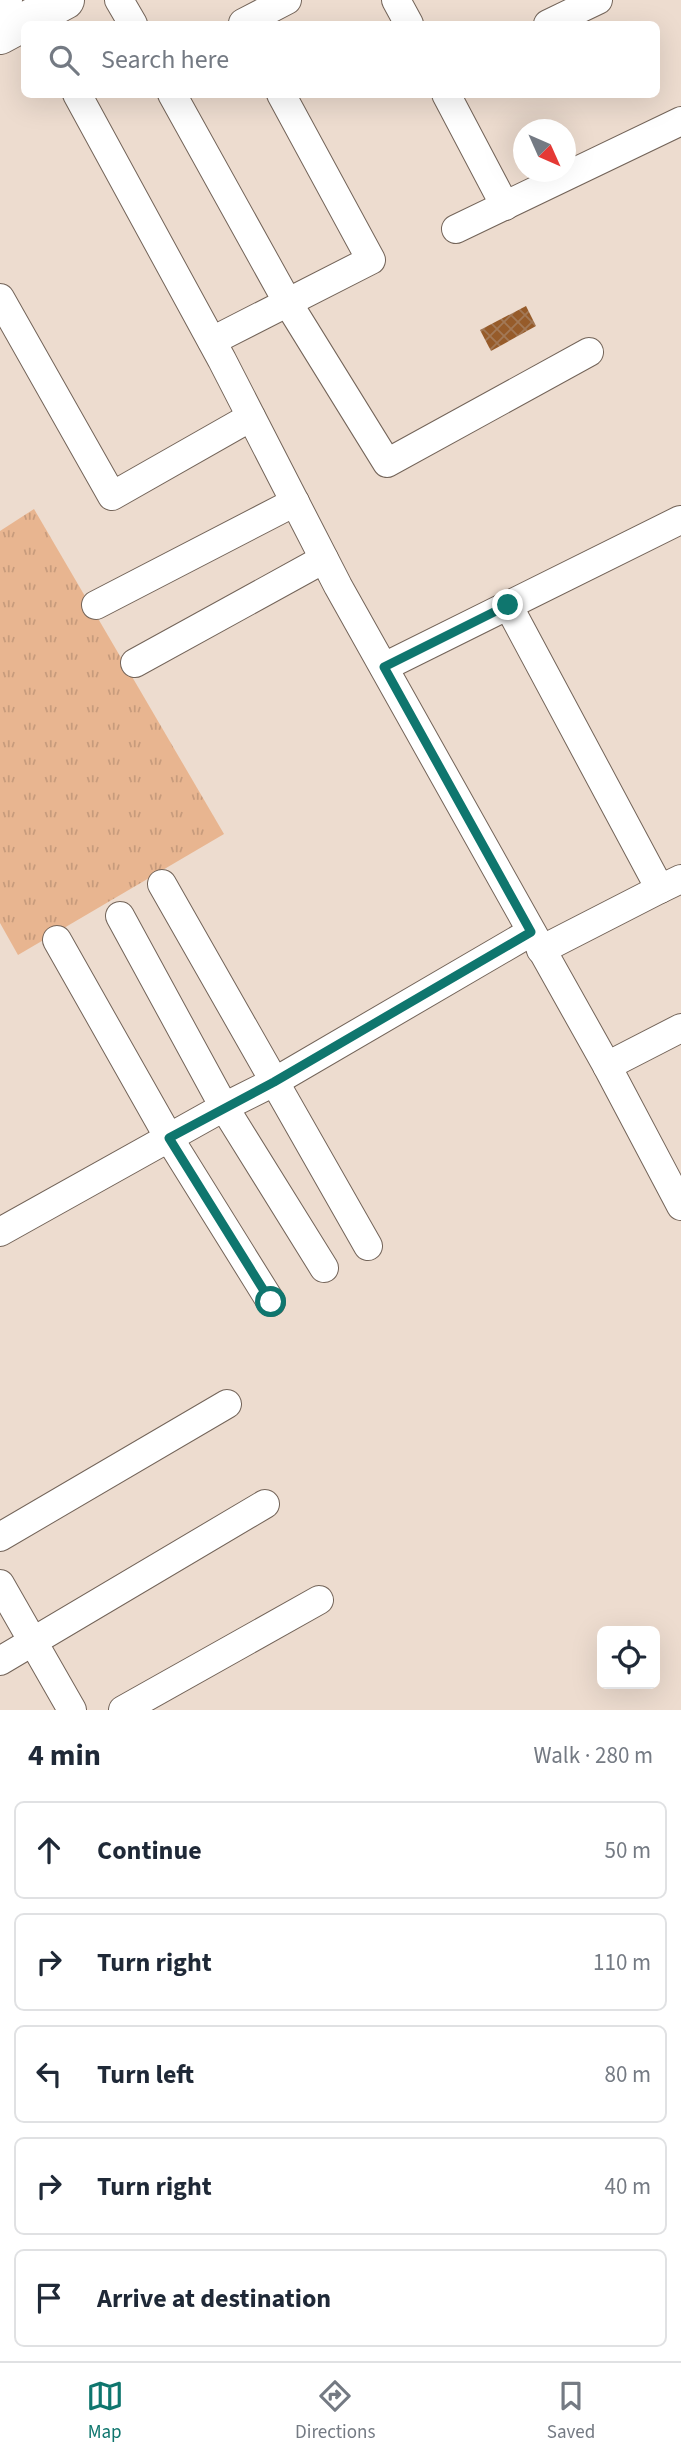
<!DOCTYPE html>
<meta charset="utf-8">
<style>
:root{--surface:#fff;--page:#f2f2f3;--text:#1f2937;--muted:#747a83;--line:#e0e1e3;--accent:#0f766e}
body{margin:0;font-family:"Source Sans 3",sans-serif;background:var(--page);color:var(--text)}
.controls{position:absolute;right:21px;bottom:21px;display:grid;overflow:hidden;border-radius:10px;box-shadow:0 7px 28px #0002}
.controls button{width:63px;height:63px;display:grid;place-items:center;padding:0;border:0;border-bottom:2px solid var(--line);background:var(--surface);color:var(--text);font:35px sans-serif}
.compass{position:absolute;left:513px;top:119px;width:63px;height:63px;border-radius:50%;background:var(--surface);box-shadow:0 7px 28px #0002;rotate:135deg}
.stop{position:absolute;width:21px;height:21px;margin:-16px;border:5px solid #0f766e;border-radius:50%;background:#fff}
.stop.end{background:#0f766e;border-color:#fff;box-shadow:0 2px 7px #0008}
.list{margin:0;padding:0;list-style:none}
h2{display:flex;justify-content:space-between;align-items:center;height:91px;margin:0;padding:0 28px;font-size:30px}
h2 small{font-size:23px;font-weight:400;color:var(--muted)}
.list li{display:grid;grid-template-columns:46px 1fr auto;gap:21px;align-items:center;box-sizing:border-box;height:98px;margin:0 14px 14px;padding:0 14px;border:2px solid var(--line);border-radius:10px}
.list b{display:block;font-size:26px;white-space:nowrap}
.list em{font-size:23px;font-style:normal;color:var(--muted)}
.icon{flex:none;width:38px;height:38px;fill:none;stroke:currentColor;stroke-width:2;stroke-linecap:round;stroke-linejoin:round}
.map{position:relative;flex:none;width:681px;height:1710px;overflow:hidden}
.search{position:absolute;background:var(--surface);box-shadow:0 7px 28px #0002;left:21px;right:21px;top:21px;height:77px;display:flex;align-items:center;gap:18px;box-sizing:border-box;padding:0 24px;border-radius:10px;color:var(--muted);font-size:26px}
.sheet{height:651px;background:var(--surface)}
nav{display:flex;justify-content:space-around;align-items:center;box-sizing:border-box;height:98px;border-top:2px solid var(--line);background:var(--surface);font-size:19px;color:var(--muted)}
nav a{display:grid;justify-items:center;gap:4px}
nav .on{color:var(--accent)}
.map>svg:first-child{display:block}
</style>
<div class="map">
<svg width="681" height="1710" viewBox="0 0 681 1710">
<defs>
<pattern id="park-tufts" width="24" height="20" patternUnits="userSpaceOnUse" patternTransform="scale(1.75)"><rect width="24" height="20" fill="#e8b590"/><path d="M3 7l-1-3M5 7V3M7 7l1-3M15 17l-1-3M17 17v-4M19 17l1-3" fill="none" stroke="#c79b7c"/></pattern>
<pattern id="building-cross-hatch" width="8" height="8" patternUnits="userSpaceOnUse" patternTransform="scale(1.75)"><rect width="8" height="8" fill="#965b2a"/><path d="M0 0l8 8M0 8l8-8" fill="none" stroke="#a27856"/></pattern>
</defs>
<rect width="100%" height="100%" fill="#eddccf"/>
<!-- park -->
<path fill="url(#park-tufts)" d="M34,509L224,834L18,955L0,923V531Z"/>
<!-- building -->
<path fill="url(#building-cross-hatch)" d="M526,306L536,326L491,351L480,330Z"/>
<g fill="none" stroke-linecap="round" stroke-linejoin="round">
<!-- minor casing -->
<g stroke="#736459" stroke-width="30">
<g id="minor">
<path d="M119,0L133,24"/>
<path d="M396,0L409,24"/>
<path d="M243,23L287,0"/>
<path d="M548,24L598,0"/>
<path d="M77,94L222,360L338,586L607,1066L681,1206"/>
<path d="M172,94L288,303L387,463L589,352"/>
<path d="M446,94L505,206"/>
<path d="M456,229L681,121"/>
<path d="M0,298L112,496L251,417"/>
<path d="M212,341L371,260L281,94"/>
<path d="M96,605L295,502"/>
<path d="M508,605L660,889L681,879"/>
<path d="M135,663L324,559"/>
<path d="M384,667L680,520"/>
<path d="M162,884L368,1246"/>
<path d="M120,916L224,1107L324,1268"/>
<path d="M57,940L169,1138L271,1302"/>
<path d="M541,950L660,889"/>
<path d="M607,1066L681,1028"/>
<path d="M0,1232L224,1107L274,1082L531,932"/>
<path d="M0,1537L227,1404"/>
<path d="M0,1584L72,1710"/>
<path d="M0,1661L265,1504"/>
<path d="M123,1710L319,1600"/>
</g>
</g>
<!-- secondary casing -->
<g stroke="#736459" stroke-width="40">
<g id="secondary">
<path d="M0,2L3,0"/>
<path d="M0,35L65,0"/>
</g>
</g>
<!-- minor -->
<use href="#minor" stroke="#fff" stroke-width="28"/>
<!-- secondary -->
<use href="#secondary" stroke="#fff" stroke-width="38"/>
</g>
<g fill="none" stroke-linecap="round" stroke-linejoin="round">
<!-- route -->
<path stroke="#0f766e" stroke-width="9" d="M271,1302L169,1138L274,1082L531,932L384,667L508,605"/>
</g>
</svg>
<div class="controls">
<button><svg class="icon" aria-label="locate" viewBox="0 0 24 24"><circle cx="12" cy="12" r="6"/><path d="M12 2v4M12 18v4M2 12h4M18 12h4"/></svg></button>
</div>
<svg class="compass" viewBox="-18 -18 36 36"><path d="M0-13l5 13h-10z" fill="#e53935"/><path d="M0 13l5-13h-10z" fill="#747a83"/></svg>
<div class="stop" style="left:271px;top:1302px"></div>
<div class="stop end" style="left:508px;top:605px"></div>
<div class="search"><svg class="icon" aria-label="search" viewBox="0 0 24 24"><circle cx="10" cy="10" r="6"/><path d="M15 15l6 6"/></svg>Search here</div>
</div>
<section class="sheet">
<h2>4 min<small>Walk · 280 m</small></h2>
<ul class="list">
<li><svg class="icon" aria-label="ahead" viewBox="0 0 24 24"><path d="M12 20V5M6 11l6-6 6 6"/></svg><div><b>Continue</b></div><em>50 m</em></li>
<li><svg class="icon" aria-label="right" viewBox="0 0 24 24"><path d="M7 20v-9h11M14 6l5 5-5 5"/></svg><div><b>Turn right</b></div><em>110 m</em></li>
<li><svg class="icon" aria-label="left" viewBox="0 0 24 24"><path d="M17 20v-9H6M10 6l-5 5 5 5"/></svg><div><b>Turn left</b></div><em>80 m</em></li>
<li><svg class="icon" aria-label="right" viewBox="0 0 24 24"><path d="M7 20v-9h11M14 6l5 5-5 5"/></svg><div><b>Turn right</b></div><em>40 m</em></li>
<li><svg class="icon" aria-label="arrive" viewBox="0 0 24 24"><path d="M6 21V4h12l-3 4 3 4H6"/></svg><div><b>Arrive at destination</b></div></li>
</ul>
</section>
<nav>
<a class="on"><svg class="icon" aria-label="map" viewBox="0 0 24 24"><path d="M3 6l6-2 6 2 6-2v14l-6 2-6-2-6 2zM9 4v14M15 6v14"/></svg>Map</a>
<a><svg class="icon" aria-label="directions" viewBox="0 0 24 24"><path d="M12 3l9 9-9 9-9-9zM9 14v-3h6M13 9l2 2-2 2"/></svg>Directions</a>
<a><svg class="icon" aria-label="saved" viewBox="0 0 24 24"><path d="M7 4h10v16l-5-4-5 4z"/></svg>Saved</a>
</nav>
